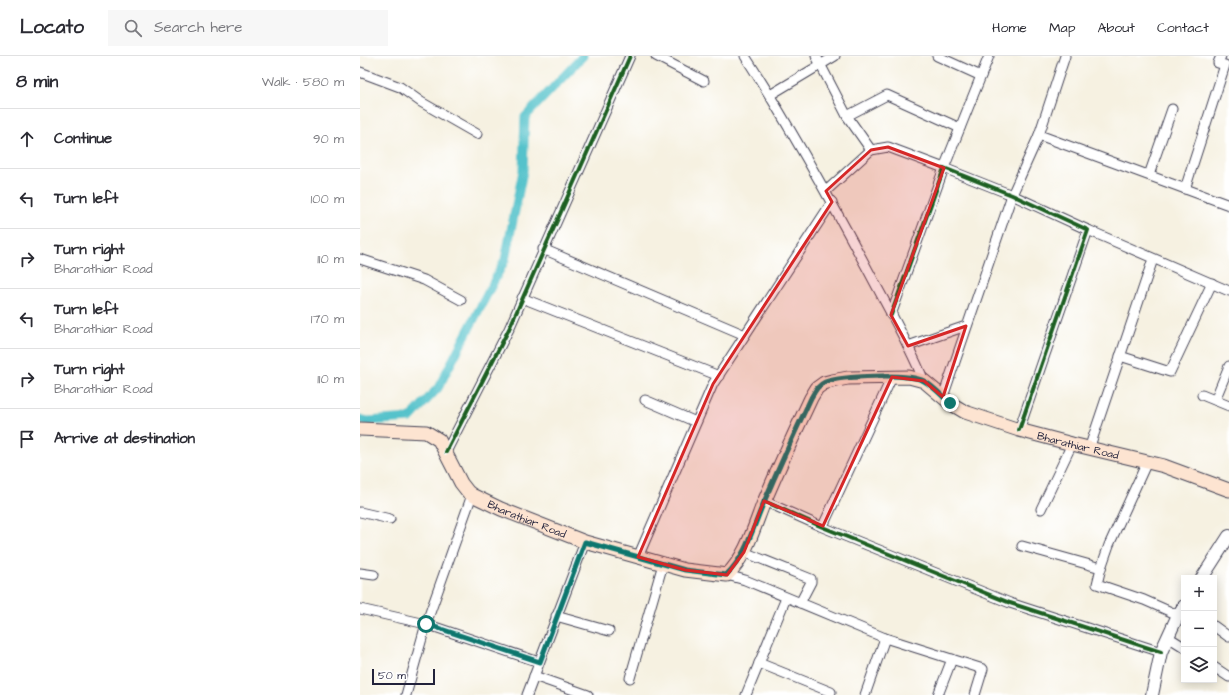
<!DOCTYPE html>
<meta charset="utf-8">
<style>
:root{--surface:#fff;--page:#f7f7f7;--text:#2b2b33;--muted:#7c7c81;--line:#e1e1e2}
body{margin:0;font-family:"Architects Daughter",sans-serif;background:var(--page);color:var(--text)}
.controls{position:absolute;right:12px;bottom:12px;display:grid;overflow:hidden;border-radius:0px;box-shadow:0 2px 10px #0003}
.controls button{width:36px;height:36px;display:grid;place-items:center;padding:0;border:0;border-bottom:1px solid var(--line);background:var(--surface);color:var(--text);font:20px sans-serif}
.scale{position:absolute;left:12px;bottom:10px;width:63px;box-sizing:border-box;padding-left:4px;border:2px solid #22223b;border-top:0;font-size:11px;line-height:14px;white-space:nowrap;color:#22223b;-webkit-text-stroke:3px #fff;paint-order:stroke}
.stop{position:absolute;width:12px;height:12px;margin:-9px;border:3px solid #0f766e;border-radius:50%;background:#fff}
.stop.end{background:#0f766e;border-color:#fff;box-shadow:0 1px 4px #0008}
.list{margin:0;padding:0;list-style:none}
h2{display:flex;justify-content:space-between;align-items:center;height:52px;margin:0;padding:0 16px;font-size:17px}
h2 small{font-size:13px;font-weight:400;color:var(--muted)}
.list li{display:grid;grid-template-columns:26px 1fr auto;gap:12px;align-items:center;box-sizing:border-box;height:60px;padding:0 16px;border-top:1px solid var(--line)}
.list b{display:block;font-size:15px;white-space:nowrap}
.list p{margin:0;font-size:13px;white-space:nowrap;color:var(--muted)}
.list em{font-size:13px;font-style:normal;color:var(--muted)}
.icon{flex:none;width:22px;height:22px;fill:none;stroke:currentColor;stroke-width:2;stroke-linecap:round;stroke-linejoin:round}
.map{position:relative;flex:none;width:869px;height:639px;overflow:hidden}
header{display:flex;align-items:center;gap:24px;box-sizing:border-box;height:56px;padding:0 20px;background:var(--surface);border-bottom:1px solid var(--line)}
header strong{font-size:19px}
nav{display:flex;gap:22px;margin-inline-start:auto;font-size:14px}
.search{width:280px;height:36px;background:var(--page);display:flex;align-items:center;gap:10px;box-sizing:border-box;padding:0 14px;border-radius:0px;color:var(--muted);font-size:15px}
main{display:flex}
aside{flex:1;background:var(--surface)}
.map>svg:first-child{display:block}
</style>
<header>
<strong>Locato</strong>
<div class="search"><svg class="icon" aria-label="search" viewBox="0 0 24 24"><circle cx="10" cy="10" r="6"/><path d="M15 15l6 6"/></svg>Search here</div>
<nav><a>Home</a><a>Map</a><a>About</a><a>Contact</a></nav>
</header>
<main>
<aside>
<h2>8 min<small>Walk · 580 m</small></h2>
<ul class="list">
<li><svg class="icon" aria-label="ahead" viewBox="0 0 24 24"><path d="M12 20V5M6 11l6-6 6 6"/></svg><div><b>Continue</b></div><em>90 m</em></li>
<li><svg class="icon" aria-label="left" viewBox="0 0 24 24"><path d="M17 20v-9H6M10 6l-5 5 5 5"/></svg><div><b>Turn left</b></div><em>100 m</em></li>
<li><svg class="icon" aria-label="right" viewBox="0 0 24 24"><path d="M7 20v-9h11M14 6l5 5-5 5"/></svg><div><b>Turn right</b><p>Bharathiar Road</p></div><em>110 m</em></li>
<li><svg class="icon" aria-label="left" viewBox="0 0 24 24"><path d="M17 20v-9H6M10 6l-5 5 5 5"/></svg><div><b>Turn left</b><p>Bharathiar Road</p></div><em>170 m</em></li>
<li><svg class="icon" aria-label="right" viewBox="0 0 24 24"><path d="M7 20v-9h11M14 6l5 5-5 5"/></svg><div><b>Turn right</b><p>Bharathiar Road</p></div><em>110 m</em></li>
<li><svg class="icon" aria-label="arrive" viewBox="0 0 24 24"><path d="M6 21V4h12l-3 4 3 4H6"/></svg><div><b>Arrive at destination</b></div></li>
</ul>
</aside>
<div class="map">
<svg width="869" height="639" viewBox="0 0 869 639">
<rect width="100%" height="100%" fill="#fff"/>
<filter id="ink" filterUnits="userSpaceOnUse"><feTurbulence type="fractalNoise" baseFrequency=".025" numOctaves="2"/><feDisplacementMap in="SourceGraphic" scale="8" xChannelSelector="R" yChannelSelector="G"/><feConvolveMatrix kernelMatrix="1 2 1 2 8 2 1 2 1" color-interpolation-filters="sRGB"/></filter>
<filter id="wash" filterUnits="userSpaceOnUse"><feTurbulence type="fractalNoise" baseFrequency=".012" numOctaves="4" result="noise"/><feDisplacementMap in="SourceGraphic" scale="16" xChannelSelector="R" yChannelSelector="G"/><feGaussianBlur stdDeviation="0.9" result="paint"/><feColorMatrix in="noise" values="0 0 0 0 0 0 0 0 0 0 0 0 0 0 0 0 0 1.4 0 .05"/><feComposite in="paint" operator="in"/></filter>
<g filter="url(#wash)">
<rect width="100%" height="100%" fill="#f6f1e1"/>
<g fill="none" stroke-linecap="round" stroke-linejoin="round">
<!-- canal -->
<path stroke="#55c2cb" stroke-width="9" d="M0,363L8,365L50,362L78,332L145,204L163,115L165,61L223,0"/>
</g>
</g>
<g filter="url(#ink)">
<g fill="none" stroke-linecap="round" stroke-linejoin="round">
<!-- minor casing -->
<g stroke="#424154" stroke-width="11">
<g id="minor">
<path d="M296,0L344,25"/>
<path d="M385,0C430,70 470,143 509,216C528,252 549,288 564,325"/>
<path d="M456,0L487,60L511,94L466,135"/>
<path d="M577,0L621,20"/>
<path d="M705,0L679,79L869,149"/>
<path d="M0,16L40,31L61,46L117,78"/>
<path d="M410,39L475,0"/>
<path d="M487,60L527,39L600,72"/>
<path d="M511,94L528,91L584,112L629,0"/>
<path d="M789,119L812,53"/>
<path d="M825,133L865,9L858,7L861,0"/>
<path d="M728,174L869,235"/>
<path d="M183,193L385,279"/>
<path d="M0,203L64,224L101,244"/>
<path d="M162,242L359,320"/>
<path d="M531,259L584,112L652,139L728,174L659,374"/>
<path d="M548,290L606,270"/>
<path d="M760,300L810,316L852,227"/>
<path d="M842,339L869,350"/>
<path d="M583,341L652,139L679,79"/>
<path d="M285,344L336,366"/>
<path d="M855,344L869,310"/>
<path d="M729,393L793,203"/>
<path d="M86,396L149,273L270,0"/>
<path d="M404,445L460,470L650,547L801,596"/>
<path d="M681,453L712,388"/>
<path d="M0,456L30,463"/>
<path d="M463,470L532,321"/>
<path d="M662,490L741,512L749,489L787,406"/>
<path d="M384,496L451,523V526L440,547"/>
<path d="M278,501L353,328L472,146"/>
<path d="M741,512L737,528L784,544L818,559"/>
<path d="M0,517L14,519"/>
<path d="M367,519L385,524L525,582L623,613L615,639"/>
<path d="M0,553L66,568L179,606"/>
<path d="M196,560L249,575"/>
<path d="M854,570L869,581"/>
<path d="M808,581L824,591"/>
<path d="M399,607L471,636"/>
<path d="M854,611L869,621"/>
<path d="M174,620L228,639"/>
<path d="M270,622L303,508"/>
<path d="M46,639L66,568L112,439"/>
<path d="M167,639L225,486"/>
<path d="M386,639L426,542"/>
<path d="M505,639L525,582"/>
<path d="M578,639L592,603"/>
</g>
</g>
<!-- tertiary casing -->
<g stroke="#424154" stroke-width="14">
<g id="tertiary">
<path d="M842,522L869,480"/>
<path d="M792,639L801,596L818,559L824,550"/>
</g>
</g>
<!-- secondary casing -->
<g stroke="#424154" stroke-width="15">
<g id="secondary">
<path id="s1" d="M0,373L66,376L79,384L101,427L108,436L112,439L141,453L225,486L325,514L367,519C387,499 394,471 404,446C419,411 435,376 451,342L457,332L464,327L472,325L488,322L549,321L564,325L590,347L605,356L659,374L712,388L804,410L869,434"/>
</g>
</g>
<!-- minor -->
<use href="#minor" stroke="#fff" stroke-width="9"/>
<!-- tertiary -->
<use href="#tertiary" stroke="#fff" stroke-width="12"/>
<!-- secondary -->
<use href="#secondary" stroke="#fde4d1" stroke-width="13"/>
<!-- cycleway casing -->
<g stroke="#fff" stroke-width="6">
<g id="cycleway">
<path d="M531,259L584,112L652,139L728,174L659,374"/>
<path d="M86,396L149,273L270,0"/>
<path d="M404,445L460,470L650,547L801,596"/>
</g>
</g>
<!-- cycleway -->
<use href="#cycleway" stroke="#1b5e20" stroke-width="4"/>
</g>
</g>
<g fill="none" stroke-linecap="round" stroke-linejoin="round" filter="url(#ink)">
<!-- route -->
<path stroke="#0f766e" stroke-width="5" d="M66,568L180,606L225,486L325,514L366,519C387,499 393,471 404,446C419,411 435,376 451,342C455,335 458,329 465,326C482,320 548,317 564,325C572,329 583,341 590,347"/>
</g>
<!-- marked area -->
<path fill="#d62828" fill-opacity="0.2" stroke="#d62828" stroke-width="3" stroke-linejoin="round" d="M528,91L584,112L531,259L548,290L606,270L583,341L564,325L532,321L463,470L404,445L384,496L367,519L325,514L278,501L353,328L472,146L466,135L511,94Z"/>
<g text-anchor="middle" stroke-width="3.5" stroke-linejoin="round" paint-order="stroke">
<!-- street labels -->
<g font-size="11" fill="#22223b" stroke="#fff">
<text dy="4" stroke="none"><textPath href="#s1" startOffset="902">Bharathiar Road</textPath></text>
<text dy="4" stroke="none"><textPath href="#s1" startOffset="206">Bharathiar Road</textPath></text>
</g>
</g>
</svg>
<div class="controls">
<button>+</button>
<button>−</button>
<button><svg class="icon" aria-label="layers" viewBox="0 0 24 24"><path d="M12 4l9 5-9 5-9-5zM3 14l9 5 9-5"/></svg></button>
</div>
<div class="scale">50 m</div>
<div class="stop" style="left:66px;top:568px"></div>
<div class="stop end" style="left:590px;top:347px"></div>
</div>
</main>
